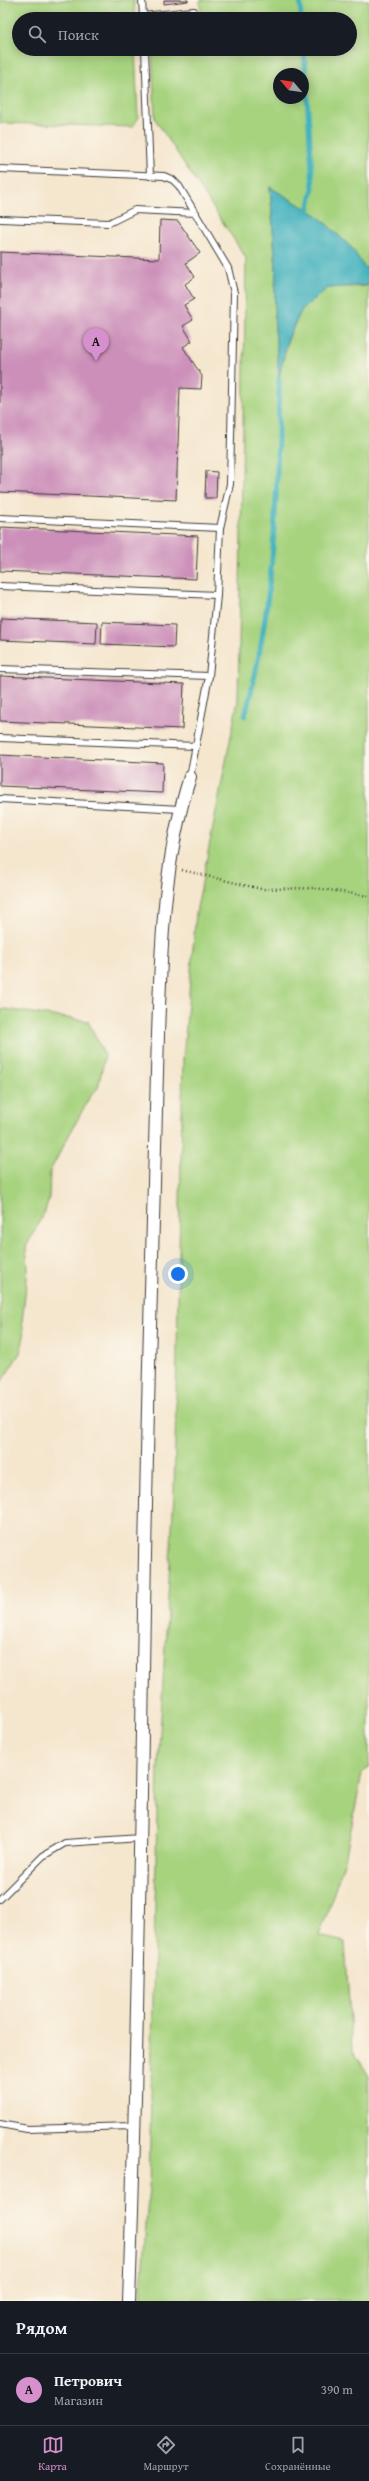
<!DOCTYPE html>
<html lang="ru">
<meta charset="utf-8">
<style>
:root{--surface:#171b24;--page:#20242c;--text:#f1f3f6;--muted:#9ea1a6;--line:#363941;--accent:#d690ce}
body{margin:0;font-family:"Gentium Book Plus",serif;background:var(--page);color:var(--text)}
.compass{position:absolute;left:273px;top:68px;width:36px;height:36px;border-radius:50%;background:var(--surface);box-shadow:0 2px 10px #0003;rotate:299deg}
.you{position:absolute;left:178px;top:1274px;width:14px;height:14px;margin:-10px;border:3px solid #fff;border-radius:50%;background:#1a73e8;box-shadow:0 0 0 6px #1a73e833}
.badge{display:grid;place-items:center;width:26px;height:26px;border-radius:50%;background:var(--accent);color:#111;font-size:13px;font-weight:700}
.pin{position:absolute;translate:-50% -33px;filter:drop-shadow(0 1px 2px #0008)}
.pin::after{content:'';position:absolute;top:21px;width:14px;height:12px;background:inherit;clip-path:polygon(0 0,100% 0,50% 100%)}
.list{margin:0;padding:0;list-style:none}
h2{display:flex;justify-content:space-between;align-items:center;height:52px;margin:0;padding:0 16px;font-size:17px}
h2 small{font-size:13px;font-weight:400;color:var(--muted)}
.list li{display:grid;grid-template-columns:26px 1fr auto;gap:12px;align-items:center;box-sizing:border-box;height:72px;padding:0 16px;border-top:1px solid var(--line)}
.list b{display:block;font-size:15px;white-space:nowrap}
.list p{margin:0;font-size:13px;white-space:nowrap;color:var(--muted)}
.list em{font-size:13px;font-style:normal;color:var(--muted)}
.icon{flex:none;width:22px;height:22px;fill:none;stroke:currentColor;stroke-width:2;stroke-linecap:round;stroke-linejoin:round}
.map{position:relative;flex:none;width:369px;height:2301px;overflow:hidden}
.search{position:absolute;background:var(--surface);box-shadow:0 2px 10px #0003;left:12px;right:12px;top:12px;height:44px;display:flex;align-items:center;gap:10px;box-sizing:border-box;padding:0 14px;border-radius:22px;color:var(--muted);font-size:15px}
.sheet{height:124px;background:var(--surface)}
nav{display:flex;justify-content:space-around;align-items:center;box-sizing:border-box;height:56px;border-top:1px solid var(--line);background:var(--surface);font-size:11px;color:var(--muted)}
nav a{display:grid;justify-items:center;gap:2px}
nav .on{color:var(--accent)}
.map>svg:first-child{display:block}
</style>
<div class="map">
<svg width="369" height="2301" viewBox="0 0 369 2301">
<rect width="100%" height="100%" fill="#fbf7ec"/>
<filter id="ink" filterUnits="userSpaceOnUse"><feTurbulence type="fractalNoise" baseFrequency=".025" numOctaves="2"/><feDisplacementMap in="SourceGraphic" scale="8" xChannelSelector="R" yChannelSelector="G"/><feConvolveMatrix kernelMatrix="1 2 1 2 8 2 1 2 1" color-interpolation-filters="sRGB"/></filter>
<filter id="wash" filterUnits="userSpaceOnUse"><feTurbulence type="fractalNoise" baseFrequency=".012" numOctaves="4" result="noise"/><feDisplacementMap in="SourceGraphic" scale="16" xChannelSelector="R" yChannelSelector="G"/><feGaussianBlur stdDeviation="0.9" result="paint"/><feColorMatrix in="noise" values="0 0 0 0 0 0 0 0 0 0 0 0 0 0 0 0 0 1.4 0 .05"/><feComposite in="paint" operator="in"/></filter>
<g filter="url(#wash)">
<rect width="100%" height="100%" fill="#f5e6ce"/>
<!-- green -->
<g fill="#a7d37f" stroke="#62784e" fill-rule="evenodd">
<path d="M0,0H134L135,19H19V49H135L138,118L133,127L0,123Z"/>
<path d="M200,0H369V267L365,268L318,216L270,187L276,269L274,316L279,376L288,339L302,309L328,288L369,286V1766L362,1773L345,1860L319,1936L345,1942L352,2049L369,2076V2301H140L149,2186L158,1767L174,1494L183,1059L196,913L238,700L246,258L155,119L152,49H350V19H190L201,18ZM279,74H303V98H279Z"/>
<path d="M5,1009L88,1021L105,1056L98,1088L89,1098L50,1171L49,1198L45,1211L26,1247L28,1269L22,1322L24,1337L20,1353L0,1384V1011Z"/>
</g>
<!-- water -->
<path fill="#44b2be" stroke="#30676d" d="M270,187L318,216L351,247L365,268L369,267V285L328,288L302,309L288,339L279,378L274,316L276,269Z"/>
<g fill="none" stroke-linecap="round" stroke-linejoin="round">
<!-- stream -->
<g stroke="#44b2be" stroke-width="5">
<path d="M300,0L301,19"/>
<path d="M304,49L313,188L308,211"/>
<path d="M245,716C275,608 278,489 279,378"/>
</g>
</g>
<g id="blocks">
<!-- building -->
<g fill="#cc8fb9">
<path d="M164,0H188V1L164,4Z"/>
<path d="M160,220L178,221L200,253L186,263L195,277L185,284L194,299L184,305L193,320L183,326L192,341L183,347L202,376L201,389L180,388L176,500L0,492V252L159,259Z"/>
<path d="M206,471L217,472L216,498H205Z"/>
<path d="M0,527L198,536L196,579L0,571Z"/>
<path d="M1,618L97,622L96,644L0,640Z"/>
<path d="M102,622L175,625L174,647L101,644Z"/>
<path d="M0,676L184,684L182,729L0,721Z"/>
<path d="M0,755L163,763L162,793L0,786Z"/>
</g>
</g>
</g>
<g filter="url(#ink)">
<use href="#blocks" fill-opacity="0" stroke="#3d3a37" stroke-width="1"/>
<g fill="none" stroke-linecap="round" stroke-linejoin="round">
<!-- lane casing -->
<g stroke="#3d3a37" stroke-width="8">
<g id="lane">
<path d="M142,0L143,16"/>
<path d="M144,19L143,16L194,11"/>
<path d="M145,49L150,176"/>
<path d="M0,169L164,176L173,180L179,186L228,268L234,293L230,484L220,528L217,595L209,676L190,777"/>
<path d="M0,219L109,223L135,210L196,213"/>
<path d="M0,518L220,528"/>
<path d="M0,586L217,595"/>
<path d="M0,669L209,676"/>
<path d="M0,738L196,746"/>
<path d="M0,799L180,809"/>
<path d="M0,1899L43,1856L65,1843L141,1838"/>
<path d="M0,2124L27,2129L134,2126"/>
</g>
</g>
<!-- street casing -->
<g stroke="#3d3a37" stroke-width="14">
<path id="street" d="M129,2301C142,1953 141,1605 152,1257C154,1183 156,1109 158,1035C161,948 163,861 190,777"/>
</g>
<!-- path -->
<path stroke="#3d3a37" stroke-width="2.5" stroke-dasharray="1 3" stroke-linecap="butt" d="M182,870L261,889L315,888L369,896"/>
<!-- lane -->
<use href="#lane" stroke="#fff" stroke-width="6"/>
<!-- street -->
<use href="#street" stroke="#fff" stroke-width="12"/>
</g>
</g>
</svg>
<svg class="compass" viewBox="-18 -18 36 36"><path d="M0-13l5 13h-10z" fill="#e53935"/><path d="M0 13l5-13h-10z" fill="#9ea1a6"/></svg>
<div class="you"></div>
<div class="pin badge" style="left:96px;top:361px">A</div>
<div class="search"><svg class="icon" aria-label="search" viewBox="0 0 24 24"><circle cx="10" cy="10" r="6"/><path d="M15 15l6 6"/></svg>Поиск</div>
</div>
<section class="sheet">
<h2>Рядом<small></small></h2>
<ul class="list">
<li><span class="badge">A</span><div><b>Петрович</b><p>Магазин</p></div><em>390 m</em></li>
</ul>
</section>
<nav>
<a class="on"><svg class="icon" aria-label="map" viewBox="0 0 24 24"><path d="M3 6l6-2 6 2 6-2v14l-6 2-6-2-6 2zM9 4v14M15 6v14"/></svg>Карта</a>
<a><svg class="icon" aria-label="directions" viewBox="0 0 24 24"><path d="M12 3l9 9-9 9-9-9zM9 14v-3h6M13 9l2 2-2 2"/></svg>Маршрут</a>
<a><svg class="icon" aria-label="saved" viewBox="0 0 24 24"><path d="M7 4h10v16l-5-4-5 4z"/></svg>Сохранённые</a>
</nav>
